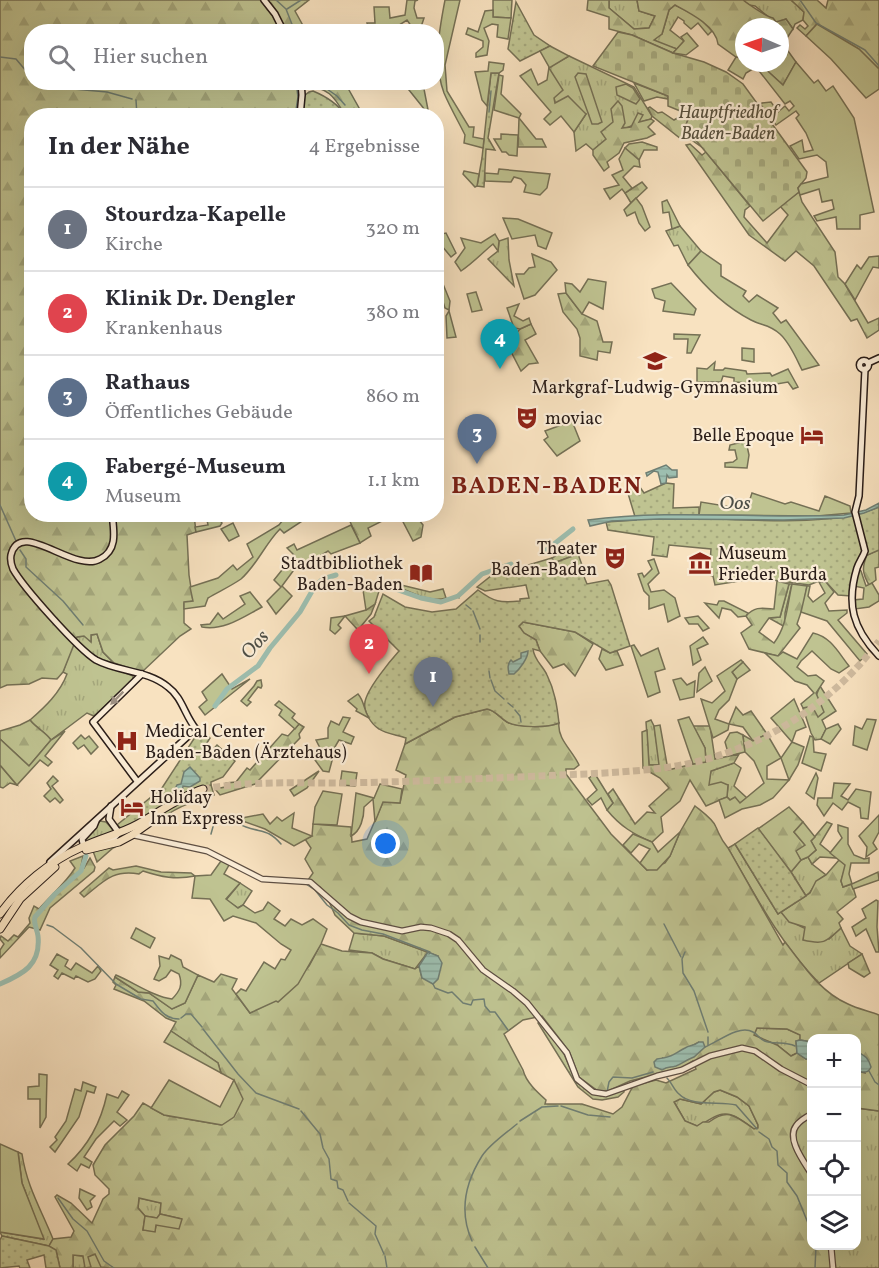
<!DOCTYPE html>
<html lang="de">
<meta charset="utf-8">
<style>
:root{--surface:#fff;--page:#f2f2f3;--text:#2b2b33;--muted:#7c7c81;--line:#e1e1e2;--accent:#1a73e8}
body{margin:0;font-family:Vollkorn,serif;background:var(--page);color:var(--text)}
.controls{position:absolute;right:18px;bottom:18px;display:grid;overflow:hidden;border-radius:12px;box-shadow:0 6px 24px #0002}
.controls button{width:54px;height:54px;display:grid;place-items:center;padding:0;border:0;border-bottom:2px solid var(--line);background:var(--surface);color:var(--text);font:30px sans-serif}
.compass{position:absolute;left:735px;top:18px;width:54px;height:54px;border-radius:50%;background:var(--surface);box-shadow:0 6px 24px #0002;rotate:272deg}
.you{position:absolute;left:386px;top:844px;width:21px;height:21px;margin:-15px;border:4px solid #fff;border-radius:50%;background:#1a73e8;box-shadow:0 0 0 9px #1a73e833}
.badge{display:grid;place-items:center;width:39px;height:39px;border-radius:50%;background:var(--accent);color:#fff;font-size:20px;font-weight:700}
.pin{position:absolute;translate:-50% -50px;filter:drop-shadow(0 2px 3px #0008)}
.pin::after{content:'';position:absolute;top:32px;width:21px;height:18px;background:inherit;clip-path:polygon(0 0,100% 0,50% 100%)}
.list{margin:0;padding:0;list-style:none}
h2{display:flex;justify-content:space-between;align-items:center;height:78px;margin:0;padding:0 24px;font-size:26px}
h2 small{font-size:20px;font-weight:400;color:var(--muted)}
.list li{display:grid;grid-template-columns:39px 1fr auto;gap:18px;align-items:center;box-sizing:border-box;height:84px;padding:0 24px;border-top:2px solid var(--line)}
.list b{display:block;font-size:22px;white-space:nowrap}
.list p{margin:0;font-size:20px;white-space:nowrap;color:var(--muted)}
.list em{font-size:20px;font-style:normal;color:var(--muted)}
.icon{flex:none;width:33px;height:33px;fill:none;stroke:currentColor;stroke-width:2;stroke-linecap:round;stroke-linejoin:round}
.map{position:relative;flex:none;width:879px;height:1268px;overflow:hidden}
.search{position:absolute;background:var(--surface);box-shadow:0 6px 24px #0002;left:24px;top:24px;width:420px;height:66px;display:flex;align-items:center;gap:15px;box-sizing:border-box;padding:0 21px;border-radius:24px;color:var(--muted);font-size:22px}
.panel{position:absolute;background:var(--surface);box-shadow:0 6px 24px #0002;left:24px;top:108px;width:420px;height:414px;border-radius:24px}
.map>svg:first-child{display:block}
</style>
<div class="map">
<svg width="879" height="1268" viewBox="0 0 879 1268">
<defs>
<pattern id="grass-tufts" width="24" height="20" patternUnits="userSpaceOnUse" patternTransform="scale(1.5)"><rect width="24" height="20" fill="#bfc391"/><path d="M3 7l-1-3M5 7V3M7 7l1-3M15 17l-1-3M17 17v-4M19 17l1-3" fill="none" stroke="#a4a77c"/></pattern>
<pattern id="forest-firs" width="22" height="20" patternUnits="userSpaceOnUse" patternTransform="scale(1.5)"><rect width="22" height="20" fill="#bfc391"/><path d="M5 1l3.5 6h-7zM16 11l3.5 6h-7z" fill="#a4a77c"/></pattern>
<pattern id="cemetery-stones" width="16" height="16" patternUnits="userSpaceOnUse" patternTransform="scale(1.5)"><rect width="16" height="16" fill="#bfc391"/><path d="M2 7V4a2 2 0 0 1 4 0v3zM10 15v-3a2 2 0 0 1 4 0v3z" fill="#a4a77c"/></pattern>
<pattern id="park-dots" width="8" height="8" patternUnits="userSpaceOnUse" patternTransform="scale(1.5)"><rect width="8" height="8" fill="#bfc391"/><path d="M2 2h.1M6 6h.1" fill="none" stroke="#a4a77c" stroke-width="1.8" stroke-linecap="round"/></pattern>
<pattern id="water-rules" width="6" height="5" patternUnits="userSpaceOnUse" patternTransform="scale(1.5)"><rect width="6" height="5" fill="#9dbeaf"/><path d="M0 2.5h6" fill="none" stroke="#87a396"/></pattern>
</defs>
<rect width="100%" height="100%" fill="#f8e2c0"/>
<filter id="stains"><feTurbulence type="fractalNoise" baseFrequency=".00333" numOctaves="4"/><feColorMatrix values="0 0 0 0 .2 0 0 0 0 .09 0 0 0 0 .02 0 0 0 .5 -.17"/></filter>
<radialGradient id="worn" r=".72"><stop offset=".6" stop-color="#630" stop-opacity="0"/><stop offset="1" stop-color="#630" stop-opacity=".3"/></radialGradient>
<!-- grass -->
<g fill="url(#grass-tufts)" stroke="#757055" stroke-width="1.5">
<path d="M493,0H512L511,18L493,17Z"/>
<path d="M609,0H637L639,11L655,16L649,28L634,29L609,8Z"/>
<path d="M743,0H791L804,12L803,20L795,24L793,29L786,19L776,23L755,6L749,5Z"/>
<path d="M675,5L699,17L712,31L708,35L698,23L691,29L684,23V21L678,17L670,30L684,41L677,49L657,43L654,38L662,34L669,10Z"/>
<path d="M569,56L634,87L652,116L651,119C631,124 609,136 593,150L586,144L576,151L574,132L586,114L555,103L549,67Z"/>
<path d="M182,83H229L215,85L184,87Z"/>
<path d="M680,226L701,251L688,265L678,245L674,246L666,231Z"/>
<path d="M508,238L509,260L514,286L488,259L498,251L499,241Z"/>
<path d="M443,284L450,301L449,310L445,308L438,286Z"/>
<path d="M449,311L456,337L447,338L446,316Z"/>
<path d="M746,441L749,455L747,468L725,467V463L733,462L737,459L735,450H729L730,445Z"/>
<path d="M397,584L430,592L443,589L446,598C430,603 411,592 396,586Z"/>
<path d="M789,584H792L785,613V627L769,618L780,617Z"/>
<path d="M97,634L103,652L114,663L96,658L75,639L77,637L84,636L91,641V635Z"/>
<path d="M73,643L89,658L133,676V680L94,716L87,713L51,740C45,732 36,728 30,720C45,707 60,693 67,674L63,672Z"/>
<path d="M743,662L750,670L737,679L732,672Z"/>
<path d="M261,680L262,686L261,688L258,687L248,700L251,702L247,706L241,701L254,686L257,681Z"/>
<path d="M651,720L654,726L660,765H649L646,722Z"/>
<path d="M737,732L743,735L745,752L729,756L725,742L730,733Z"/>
<path d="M734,763L741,768L734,786L747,798L740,803L730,800L727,797L728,785H708L711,771Z"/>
<path d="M816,773L818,778L814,799L806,793Z"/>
<path d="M100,821L106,822L114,831L84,844V839Z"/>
<path d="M133,838L113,848L97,862L93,851Z"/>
<path d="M735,844L778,914L781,912C792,926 813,931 829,939L841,928L850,946L862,954L819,983C781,945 755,895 728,848Z"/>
<path d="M808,857L812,864L826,875C811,883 816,889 806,896L791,872L801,860Z"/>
<path d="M240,883L252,891L243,905L238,908L226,900Z"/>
<path d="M354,933L384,936L428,952L415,969L383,959L372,953L349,950Z"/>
<path d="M541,1021L564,1054L576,1082L593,1093L601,1096L609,1095L624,1089V1092L618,1097L602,1100L593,1099L578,1087L538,1023Z"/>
<path d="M757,1028L787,1029L801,1035L800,1040L796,1041L797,1053L791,1056L777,1045L753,1036Z"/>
<path d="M720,1090L737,1097L749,1106L758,1125V1128L754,1129C745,1123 732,1110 719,1115C712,1117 706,1123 697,1126L685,1121L674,1102L680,1099L701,1104L714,1092Z"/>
<path d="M857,1108L879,1111V1268H833L831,1246H856Z"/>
<path d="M811,1114V1175L794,1140L797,1124Z"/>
<path d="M18,1152L22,1154C27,1187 41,1209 53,1239L49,1246L2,1236L0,1232L43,1239L22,1183Z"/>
<path d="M139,1198L161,1203L160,1214L157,1218L145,1216L138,1208Z"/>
<path d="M95,1254L109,1268H73V1255L83,1256L86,1268L88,1256Z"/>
</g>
<!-- forest -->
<g fill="url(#forest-firs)" stroke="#757055" stroke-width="1.5" fill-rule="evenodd">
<path d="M0,0H261L272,13L267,0H309L295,11L306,31L32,32V82H182L184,87L215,85L229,82L297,83L299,98L298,116H32V514L161,515V521L177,520V515H194L196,532L187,535L189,575L193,601L184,603V623L191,629L180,636L142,672L114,663L103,652L97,634L91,635V642L84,636L77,637L63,672L57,679L42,678L29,684L7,685L0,688Z"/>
<path d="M588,0H609V8L634,29L649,28L655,16L639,11L637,0H743C748,4 767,17 773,18L776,22L786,19L793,29L783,44L796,62L783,85L758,63H780V27H744V59L736,57L718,44C716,26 690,13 675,5L669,10L662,34L654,40L677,49L673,53L632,35L609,29V17L587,10Z"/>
<path d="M791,0H817L826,8L828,0H879V69L859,49L817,24L806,36L797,28L800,25L805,29L808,26L803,20L804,12Z"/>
<path d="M578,73L586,74L602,122L598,124H592L575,77Z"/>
<path d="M303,83H345L363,115H345C334,96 328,87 304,86Z"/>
<path d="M634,83L668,96V99L657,97L644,101Z"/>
<path d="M626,84L633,88L640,99L636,104L617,95L616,87Z"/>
<path d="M618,101L622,106L625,123L622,128L631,127L638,113L643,115L639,122L651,119L654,121L648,127L655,134L647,138L624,143L619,153L607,162L609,167L604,171L593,155V150L606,139L601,132L613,122L611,109Z"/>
<path d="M650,107L658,113L662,112L674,120L679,117L688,120L685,127L703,148L690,139H681L652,116L648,108Z"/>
<path d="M519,118L536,139H542L546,147H518Z"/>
<path d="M642,142L657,147V150H644L639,160L625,148L629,144Z"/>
<path d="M690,144L702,155L706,152L750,206L745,210L744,217L767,243L788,215L780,206L799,192L802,202L835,252L838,277L845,284L868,323L879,318V330L867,338L857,319L851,321L814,266L796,251L785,261L749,235L686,145Z"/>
<path d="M642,182L647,188L631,203L625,193Z"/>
<path d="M566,293L582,314L597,321L603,342H612L610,353L598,351L597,360L580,356V338L577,329L563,312L558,294Z"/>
<path d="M531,324L536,334L525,340L538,363L529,364L521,371L507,344L520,329Z"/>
<path d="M347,515H404L408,519L415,515L423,525L421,537L413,541L402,520L390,517L368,528L371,536L360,543Z"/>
<path d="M573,545L578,554L554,563L552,558Z"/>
<path d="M879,550V567L875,568L876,580L869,585C862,573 862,567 867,555Z"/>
<path d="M777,581L789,584L780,617L769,618L759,632L774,643C787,626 787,606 792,584L807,586L804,603L797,624L800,628L778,656L749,649L741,633L752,625L746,616C755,606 762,608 774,609Z"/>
<path d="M375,604L371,614L358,630L345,616L366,610Z"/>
<path d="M523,622L575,632L593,644L575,676L564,664L553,668L540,651L536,640L523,633L519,626Z"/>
<path d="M602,649L610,653L617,651L623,665L606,670L599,659Z"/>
<path d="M820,686L836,711L822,720L826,729L821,739L815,740L811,733L803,708L812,706Z"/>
<path d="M736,707L743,715L751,711L767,734L753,741L743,727L729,724Z"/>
<path d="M487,709C495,710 500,718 507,722C515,727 550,727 559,723C557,739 573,751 579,765L574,769H566V774L611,834L647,870L665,863L670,856L680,832L695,806C701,811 713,819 716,827C721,838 720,838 728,848L783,945L785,942C803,965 820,992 848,1004C858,1009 869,1011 879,1015V1111L857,1108V1071L865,1073L860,1053L857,1052L856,1038H812L811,1042L800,1040V1035L787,1029L757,1028L754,1035L777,1045L791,1056L797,1053L806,1059H811V1114L795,1127L796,1145L811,1175L812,1246H831L833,1268H109L101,1267L95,1254L88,1257L91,1267L85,1268L83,1256L73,1255V1268H60L56,1251L49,1246L53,1239L71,1237L74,1231L55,1197L57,1195L71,1203L92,1223L103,1199L109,1194V1189L95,1175L93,1165L105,1145L134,1116L143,1103L164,1115L221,1125L234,1080L221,1073L218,1063L171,1031L176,1022L166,1018L144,1001L114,989L116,985L113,982L115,977L138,992L149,993L172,1009L185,1003L198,975L214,982L221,974L237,979L232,989L250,1013L276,1000L309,966L321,944L342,951L372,953L383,959L415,969L419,966L422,978L438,956L384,936L354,933L335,915L327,897L320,887L308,880L313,873L305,859L311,848L305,839L312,836L313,824L351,827L352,842L367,839L383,802L400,803L406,775L396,770L405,744L455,717ZM542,1016L569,1051L579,1077L598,1091H608L630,1081L682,1068L693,1061L696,1069L666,1083L656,1080L633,1086L622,1107L613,1114L582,1104H545L546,1100C537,1092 526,1082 523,1070L504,1034L523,1020ZM699,1042L670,1067L667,1066L663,1058L668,1059ZM720,1090L737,1097L749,1106L758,1125V1128L754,1129C736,1117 729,1107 709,1122H703L697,1126L685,1121L674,1102L680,1099L701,1104L714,1092ZM139,1198L161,1203L160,1214L182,1219L156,1225L155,1231L143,1230L145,1216L138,1208Z"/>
<path d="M30,720C36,728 46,732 51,740L29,766L0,739V731L20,725Z"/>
<path d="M299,724L304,727L299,734L300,738L255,784L220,795L215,789L225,787L226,783L236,782L247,768L250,770L282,734L288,736Z"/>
<path d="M660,725L668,770L706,761L705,748L693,726H710L715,759L739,754L734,763L711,771L709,785L721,782L728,785L727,797L706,806L690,780L680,801L661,817L663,832L652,842C633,834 620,826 607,810L613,803L608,794L613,789L635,824L647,812L655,813L649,806L669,788L660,778L643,768L642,732L647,730L649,765H659L654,726Z"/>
<path d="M792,742L804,747L798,765L789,780L781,758Z"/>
<path d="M0,765L17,785L10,783L3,788L0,787Z"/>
<path d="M211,785L214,795C187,803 175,808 152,825L153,821C169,807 190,789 211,785Z"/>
<path d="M789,807L803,822L794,832L806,846L797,851L801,860L791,872L758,829Z"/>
<path d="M827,822L832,824L820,844L837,858L820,857L812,864L808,857L816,850L811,841Z"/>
<path d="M83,856L81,867L84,868L90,858L95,867L94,871L50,908L40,930L29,927L0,958V950L4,944L0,939L1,936L8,941L14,935L18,937L30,923L29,918L34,906L39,909C51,895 66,883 75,868L70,861Z"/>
<path d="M839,860L846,865L841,881L843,887L852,884L856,897L837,912L843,919L839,923L841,928C826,942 824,945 803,940L805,927L789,922L781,912L810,893L816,881L826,875Z"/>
<path d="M136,866L161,872L191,873L195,876C176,880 161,877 143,871L139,874C113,869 103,882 84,897L80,893L109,868L113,870Z"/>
<path d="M862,954L870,973L864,977L849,968L848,963Z"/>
</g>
<!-- cemetery -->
<path fill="url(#cemetery-stones)" stroke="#757055" stroke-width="1.5" d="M618,32L632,35L673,53L704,62L726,72L743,84L807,172L806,178L798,188L799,192L763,221L685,127L690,115L668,106V96L593,66Z"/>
<!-- park -->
<g fill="url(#park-dots)" stroke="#757055" stroke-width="1.5">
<path d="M516,2L534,35L550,46L520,61L508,49Z"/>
<path d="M491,73H499L488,138L495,150L486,149L484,187L477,186L482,158Z"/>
<path d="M313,91C325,96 338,104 345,115L302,116L304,96L309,92Z"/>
<path d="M637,483L644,493L666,483L674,484L673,508L699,507V515H691V518C747,519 829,528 879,507V550L863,557L851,596L838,595L826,582L819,581L809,585L758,578L715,585L713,576L709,575L711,549L669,545L667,557L652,555L654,537L608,530L606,522L636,520L627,490Z"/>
<path d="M578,554L582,565L580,567L587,584L608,580L611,585L630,646L610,653L575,632L523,622L519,626L524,633L536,640L540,651L533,649C534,660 543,666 547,675C555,691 557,706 559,723C548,728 518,728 507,722C500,718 495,710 487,709L455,717L405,744L406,738C398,735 386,734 379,729C371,724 363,711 365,702C367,689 390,661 399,651L369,621L374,617L383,594L405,607L432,612L456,609L478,590C494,602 500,603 520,601V599L529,598L526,585L485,591L477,587L491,576L552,558L554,563Z"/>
<path d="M199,731H203L210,738L201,752L207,756L217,745L235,761L223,777L211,782V785L198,788L122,829L117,825L162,788Z"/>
<path d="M758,828L791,872L806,896L778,914L735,844Z"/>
<path d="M2,1236L49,1246L56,1250L60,1268H46L44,1255L27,1260L30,1268H20L19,1266L0,1268V1240Z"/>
</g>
<!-- garden -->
<g fill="#bfc391" stroke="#757055" stroke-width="1.5">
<path d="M407,0H418L415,1L414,8L417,18H424L422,24L414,30L407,20L390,31L382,28L378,31H369L367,23H375L374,7H389L390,18L405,15Z"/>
<path d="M445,0H460L445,65L447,91L469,127H474L473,137L484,139L483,148L464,143L465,135C458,121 450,107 444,93C433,63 439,31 445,0Z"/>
<path d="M493,10V17L511,18L508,39L497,37L498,25L492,24L484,28L489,41L487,55L476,57V53L483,47V41L466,34L468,28L478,32L485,11Z"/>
<path d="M817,24L859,49L879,69V89L866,98L831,59L806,36Z"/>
<path d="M687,33L698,46L686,55L673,53L684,41L681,37Z"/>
<path d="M550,46L569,56L549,68L563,90L554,98L555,103L568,96L586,114L574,132L561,116L550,125L544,119L551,112L520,76L531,69L538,85L547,80L549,67L540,51Z"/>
<path d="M736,57L744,59V63L760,64L783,85L796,62L814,83L818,80L826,91L833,86L854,118L874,212L860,215V229H837L836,217L817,221L814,216L834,209L832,200L822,202L819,189L800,195L798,188L801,184L828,177L826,162L817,155L799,159L790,146L802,140L804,152L813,150L806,133L796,118L799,115L796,111L776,125L761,105L762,103L771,102L778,112L785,106L789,111L794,106L790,101L785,104L756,67L746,73L743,79L728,70Z"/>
<path d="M489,62L504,64L503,70L499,73H491L487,106L482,100L475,72L488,71Z"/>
<path d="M499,75L503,76L501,94L521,114L519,118L494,110Z"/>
<path d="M407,83H415L416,89H424L429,115L405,85Z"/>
<path d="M501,134L518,135L517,156L509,155L506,152H502L494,139H501Z"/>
<path d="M625,148L639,160L640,167L634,166L623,177L632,188L625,193L622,189L610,199L604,189L619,185L612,175L623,170L619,159Z"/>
<path d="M499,169L550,174L547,188L540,195L524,192L526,185L521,179L514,177L511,182L485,181V173L498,174Z"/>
<path d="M464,171L479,174L477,186L475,187L463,174Z"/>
<path d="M636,198L642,206L650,227L645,231L639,223L635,212L627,216L624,210Z"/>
<path d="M667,200L680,226L672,229L669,212L663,213L662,202Z"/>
<path d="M503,218L518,219L552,233L546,249L538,246L535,235L512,239Z"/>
<path d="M446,233L456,253L451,257L437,240V235Z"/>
<path d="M495,234L499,241L498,251L493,244C481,254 473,263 461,271L455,262L465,248L461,238L481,243Z"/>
<path d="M701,251L721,265V276L746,291L743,296L749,302L757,295L778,308L773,313L781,323L786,320L819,365L802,370C796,358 790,343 780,334C769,324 762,326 751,320C726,307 705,287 688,265Z"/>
<path d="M532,254L551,262L557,270L535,295L524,299L516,274H524L529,268L535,267Z"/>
<path d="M879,256V268L873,267L855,300L845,284L857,265L861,269L869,257Z"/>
<path d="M588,279L606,282L603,309L589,302L582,314L566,293L565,283L572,284L580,292Z"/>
<path d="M671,283L696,309L694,315L663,311L665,301L655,298L652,289Z"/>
<path d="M476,292L482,310L472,312L467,294Z"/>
<path d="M519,304L514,316L523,321L529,318L531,324L520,329L514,328L507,308Z"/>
<path d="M674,334L700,335L691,353H687L688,339H674Z"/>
<path d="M742,348L754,349V362L742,360Z"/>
<path d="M715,362L714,370H723L725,368L746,371L747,374L770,373L772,376L788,369L798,387L793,389L788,382L753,388L750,383L734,382V378L723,376L721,382H697V368L707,369Z"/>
<path d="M572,421L580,441L557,456L544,440L548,437L545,431Z"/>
<path d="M752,493L785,504L791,502L819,511L825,496L850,506L851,513L817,516L699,515L701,502L731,507L734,499L749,502Z"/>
<path d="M206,515H216L222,523L220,526L196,532L195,527L208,525Z"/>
<path d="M287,515L294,516L309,515L310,516L284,533L280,529C265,544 257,565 241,579C231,586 218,592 208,598L205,606L184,609V602L193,601L190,587L218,578L233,565L237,570L253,557L247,544L279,525Z"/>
<path d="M233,523L239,536L229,541L221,529Z"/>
<path d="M351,525L360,543L331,554L328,551L304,566L299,563L282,586L292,596L276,614L267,601L281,587L274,580L294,555L287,548L294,544L297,550Z"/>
<path d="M654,559L659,573L648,584L651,592L664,590L675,598L680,616L668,622L664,604L649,609V596L644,591L638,574L642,573L644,577L652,569L648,561Z"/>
<path d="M858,569L861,571L866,586L872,583L879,595V601L869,607L855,609L853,600L863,599L864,588L854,586Z"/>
<path d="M819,582H826L834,592L825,603L829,611L847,610V613L838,620L867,654L860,661L827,621L801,612L807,586H810L808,596L813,602L825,593Z"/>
<path d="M362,583L376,588L379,591L375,604L366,610Z"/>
<path d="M250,592L262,607C243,617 224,631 202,627L201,625L210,624L218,613L223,619L245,604L240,596Z"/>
<path d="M719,601H724L748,613L746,616L738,617L731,610L722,608L719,618L705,603L717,605Z"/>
<path d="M345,616L338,625L341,628L335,634L330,630L331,618Z"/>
<path d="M698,616L709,628L703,631L698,624H689L685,618Z"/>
<path d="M813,633C831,637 838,652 849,666L839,673L831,669L812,651L801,661L797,667L808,676L816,675L824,681L816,693L824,712L818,717L812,706L803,708L801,704L814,693L807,685L795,681L765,653L778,656L783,652L797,659Z"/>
<path d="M703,637L708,644L697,649L701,660L693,665L690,646Z"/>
<path d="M634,645L641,656L658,648L665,669L655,672L660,692L648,697L631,646Z"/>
<path d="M741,660L743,662L732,672L737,679L729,700L719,710L715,719L729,724L728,730L713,738L701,699L712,703L725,691L717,676Z"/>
<path d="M705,667L712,681L697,692L699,673Z"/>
<path d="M222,674L232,689L250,679L205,715L199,707L207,700L202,692Z"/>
<path d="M681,678L687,685L695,681L694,697L680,700L673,680Z"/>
<path d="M358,694C365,702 363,709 369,718L356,711L357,709L348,701Z"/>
<path d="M794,699L806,727L796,731L792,742L771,718Z"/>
<path d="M279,701L295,714L292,718L299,724L295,729L279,715L282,710L275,705Z"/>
<path d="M343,717L350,718L343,732L354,737L351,744L339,740L332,752H322L316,740L328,738V728L331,721L339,725Z"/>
<path d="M689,717L705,748L706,762L693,764L678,720Z"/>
<path d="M867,719L876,720L867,750L853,745L855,726L862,729Z"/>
<path d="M838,724L841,729L830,744L821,739L826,729Z"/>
<path d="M65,731L45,756L52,762L48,766L40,760L17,785L0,765V739L29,766L51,740Z"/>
<path d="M767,734L781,758L767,766V779L789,780L773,798L760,805L742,809L725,818L719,800L727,797L730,800L735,797L740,803L764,783L754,761L745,752L743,735L753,741Z"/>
<path d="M81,735L85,739L89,736L98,747L91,754L84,745L78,749L73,743Z"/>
<path d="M810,736L813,737L814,752L826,754L821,771L802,763Z"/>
<path d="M326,755L333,757L329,772L323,771L315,760Z"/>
<path d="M319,771L307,788L294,796L290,790Z"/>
<path d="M342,771L357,773L355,786L340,785Z"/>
<path d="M595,774L613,803L607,810L601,798L592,805L587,799L597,790L589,778Z"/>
<path d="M53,776L58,781L52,786L63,800L60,803L55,798L50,802L44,796L51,789L47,783Z"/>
<path d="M834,783L850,784L841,796L848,800L856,789L871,792L868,819L861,818L860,808L848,802L842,810L833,803L824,816L817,805L818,798H832Z"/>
<path d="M380,784L402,789L400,803L383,802L375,822L373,799L364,807C364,817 361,831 351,836L356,793L374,798Z"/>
<path d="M323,791L342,794L337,825L313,824L315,807Z"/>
<path d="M294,813L292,828L312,836L294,846L265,829L237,819L263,814L270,824L277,817L282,821Z"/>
<path d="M879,815V832L873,843L877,849L866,857L867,847L859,836Z"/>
<path d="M803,822L815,837L811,841L816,850L808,857L801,860L796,851L805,845L794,832Z"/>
<path d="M838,825L848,828V844L854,855L864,859L869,858V863H851L849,874L852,884L878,872L879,880L853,889L851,884L843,887L841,881L845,865L830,853L842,838L838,831Z"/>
<path d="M680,832L670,856L657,870H647L640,863L650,849L639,844L631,853L623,845L633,834L652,842L658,852Z"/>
<path d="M221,861L229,865L224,874L240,883L226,899L238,908L243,905L255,913L263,910L268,902L280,911L274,919L285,926L291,919L302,925L313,919L327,929L321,944L298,984L278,1002L276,1001L250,1013L236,994L241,989L246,991L264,962L275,969L281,959L285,960L291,950L281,944L256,923L233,916L224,921L210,899L192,898L195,876L211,875Z"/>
<path d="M876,900L878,901L877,927L879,952H876L866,929L856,936L852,927L866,918L862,909Z"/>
<path d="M136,928L155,938L150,948L131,938Z"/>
<path d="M57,954L68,960L65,966L71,970L76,963L92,973L98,966L101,971L95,979L88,982L76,976L74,979L62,973L58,979L54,976L58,970L50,965Z"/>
<path d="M171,955L181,960L183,967L198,975L185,1003L172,1009L149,993L138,992L115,977L116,975C133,982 154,997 172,999C180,991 183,985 179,974L171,970L166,977L159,981L154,979L160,966L159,956L169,959Z"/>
<path d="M171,1031L218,1063L221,1073L164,1042Z"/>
<path d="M39,1074L47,1075L46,1117L40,1128V1099H28V1087L39,1086Z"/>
<path d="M169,1080L220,1107L234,1080L243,1099L234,1117L222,1125L164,1115L151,1108Z"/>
<path d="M83,1082L96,1087L94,1093L87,1091L79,1117L55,1152L50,1147L57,1140L55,1137L66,1121L75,1089L81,1091Z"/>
<path d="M122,1091L129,1095L117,1112L127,1120L120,1126L114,1121L96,1139L84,1157L92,1162L89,1168L81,1164L77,1171L68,1164C89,1145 101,1122 107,1094L118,1098Z"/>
<path d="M0,1144L18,1152L22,1183L44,1239L0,1232Z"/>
<path d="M80,1189L95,1196L90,1201L92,1207L87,1210L79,1198Z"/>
<path d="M160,1214L182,1219L179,1229L156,1225L155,1232L143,1230L145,1216L157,1218Z"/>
</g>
<!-- water -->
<g fill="url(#water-rules)" stroke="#6f7e73" stroke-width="1.5">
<path d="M666,465L672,470H677V477L669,478L667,475L666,483L661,484L658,472L654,471L647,476L646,473Z"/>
<path d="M879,503V507L864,513L844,518L783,520L659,519L612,521L590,526L588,520C673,509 759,519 844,515L866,510Z"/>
<path d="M528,651C528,658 520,669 514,674H509C508,669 507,664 511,660L513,662L521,658V653Z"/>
<path d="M190,767L200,778V781L190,787L183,786L182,794L171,797L177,785L181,784L184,772Z"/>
<path d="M428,952L438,956L442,963L438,979L433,984L422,978L419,966Z"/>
<path d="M800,1040L811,1042V1059H806L797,1053L796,1041Z"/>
<path d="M699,1042H703L705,1047L694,1057C688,1059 683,1063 676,1066C670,1068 668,1066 662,1070L655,1067L654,1062L657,1059C672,1057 672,1055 685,1048C690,1045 694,1046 699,1042Z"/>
<path d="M856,1052C865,1054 869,1059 871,1067C868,1074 863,1072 857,1071Z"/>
</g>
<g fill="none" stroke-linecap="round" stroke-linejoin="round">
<!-- stream -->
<g stroke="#6f7e73" stroke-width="1.5">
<path d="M276,0L286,9L295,32"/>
<path d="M800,0L816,23L865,50L879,66"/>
<path d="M287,9L301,0"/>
<path d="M0,57L16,59L32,78"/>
<path d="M44,82L62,88L107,92L132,99"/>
<path d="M317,82L337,96L345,105"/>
<path d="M136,100L137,116"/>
<path d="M489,112L491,91"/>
<path d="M295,116L298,97L296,82"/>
<path d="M0,505L16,541"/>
<path d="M20,550L26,559V567L63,601L83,625"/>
<path d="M458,596L459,598"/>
<path d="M466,605L471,609"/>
<path d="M473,611L480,629"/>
<path d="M480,642V635"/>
<path d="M489,671L490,678"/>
<path d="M491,680L495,691L504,699"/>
<path d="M508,703L513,707"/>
<path d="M515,710L520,716L521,722"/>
<path d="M211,834L214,823L229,817C234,821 240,825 246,827C263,833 268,829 281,844"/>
<path d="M306,884L315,890L327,905L338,913L349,925L362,930L383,934L430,952L429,954"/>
<path d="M664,924L681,957"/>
<path d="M47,925L53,927L81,948L116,984L141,999L153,1001C160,1010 165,1019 179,1019"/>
<path d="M685,952L682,959L683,973L694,991L708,1032"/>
<path d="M433,984L435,988L448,993L452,992L463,1003L471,1005L473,1000L484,999L485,1006L490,1012H495L508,1030"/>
<path d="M181,1018L186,1014H191L202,1027"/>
<path d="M203,1029L238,1074L256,1093L299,1109"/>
<path d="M708,1037V1045"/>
<path d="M705,1047C718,1042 739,1024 753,1032C759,1035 760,1041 768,1042C778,1044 786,1042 795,1046"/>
<path d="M869,1071L875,1082L879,1085"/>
<path d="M667,1078C672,1083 674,1090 679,1094C691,1107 720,1101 736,1105L757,1129"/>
<path d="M607,1092L609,1082L613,1077L632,1078L653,1072"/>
<path d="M561,1106L588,1115L610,1117"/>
<path d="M301,1111L320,1134L323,1148L329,1159L331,1179L337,1181L338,1188L343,1190L348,1201"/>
<path d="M520,1121L542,1107L558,1106"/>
<path d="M759,1132L769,1139L772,1147L777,1151L778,1165L787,1173V1182L797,1196L812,1233"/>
<path d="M58,1198L73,1219L87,1231L104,1261L114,1268"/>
<path d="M349,1203L376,1226L375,1234L384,1254"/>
<path d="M472,1241C459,1212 465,1183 482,1156C490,1144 505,1134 517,1124"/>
<path d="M475,1247L488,1268"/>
<path d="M385,1256L387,1268"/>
<path d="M815,1268L816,1246"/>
</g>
<!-- river -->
<g stroke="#9dbeaf" stroke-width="5">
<path d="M544,552L573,529"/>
<path d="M384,585L421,598L441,602L458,596L482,574L511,564"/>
<path d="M215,706L227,689L258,666L270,648L300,612L315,586L323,579L336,575"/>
<path d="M0,984C23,974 41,965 38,936C37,928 33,924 35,917L55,894L81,871L86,856"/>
</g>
<!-- primary-tunnel -->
<path stroke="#cfbb9f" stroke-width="7" stroke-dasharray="7 3.5" stroke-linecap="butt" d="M203,789C248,781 294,783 339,783C406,782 472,779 539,776C582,774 627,773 670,767C754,754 829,708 879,641"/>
<!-- tertiary casing -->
<g stroke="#5e4f43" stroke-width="7">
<g id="tertiary">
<path d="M133,835L207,851L262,879L310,882L349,916L361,922L402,931L421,927L431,928L449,934L458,940L483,970L513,991L527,1003L567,1053L577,1079L593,1092L606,1094L657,1076L682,1070L710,1056L742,1048L755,1051L781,1069L812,1085"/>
<path d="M812,1114C806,1117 800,1120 796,1126C786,1139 805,1163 812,1175"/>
<path d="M831,1246L833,1268"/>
</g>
</g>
<!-- secondary casing -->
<g stroke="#2b1e19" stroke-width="8">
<g id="secondary">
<path d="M264,0L275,14L284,32"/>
<path d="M300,116L302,95L301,82"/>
<circle cx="864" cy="365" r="4.5"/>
<path d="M868,363L879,358"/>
<path d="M865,369L859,496L855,512L865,551C863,557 859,562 857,568C846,604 853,629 879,656"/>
<path d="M137,781L93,722L142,674"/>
<path d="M99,844L113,839L119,833L109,819L111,806"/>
<path d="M84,848L82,839L94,826L96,821"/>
<path d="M50,862L196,729C185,716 182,697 168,687C148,670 118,672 96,660C78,649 23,587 13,569C11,564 10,560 11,555C20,517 74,574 100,559C118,550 114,531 112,514"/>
</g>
</g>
<!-- primary casing -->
<g stroke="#2b1e19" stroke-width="9">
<g id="primary">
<path d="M86,850L119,842L132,835L149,823"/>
<path d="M0,914C20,886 50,861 82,847C100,838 120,834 138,824C160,812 179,797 203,789"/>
<path d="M0,929L20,899L55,867"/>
</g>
</g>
<!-- tertiary -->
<use href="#tertiary" stroke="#faecd6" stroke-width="4.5"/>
<!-- secondary -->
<use href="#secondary" stroke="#faecd6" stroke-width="5"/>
<!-- primary -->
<use href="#primary" stroke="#f8e2c0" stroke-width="7"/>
</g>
<!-- one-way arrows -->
<defs><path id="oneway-solid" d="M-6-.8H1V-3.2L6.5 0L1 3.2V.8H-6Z" transform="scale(1.5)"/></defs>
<use fill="#9d8f81" href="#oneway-solid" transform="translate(117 698) rotate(135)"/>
<!-- icons -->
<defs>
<g id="school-bare" transform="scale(1.8)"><path d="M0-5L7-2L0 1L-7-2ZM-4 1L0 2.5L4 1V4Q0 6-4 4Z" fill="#8f2418" stroke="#faecd6" stroke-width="2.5" paint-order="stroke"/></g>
<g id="theatre-bare" transform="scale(1.8)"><path d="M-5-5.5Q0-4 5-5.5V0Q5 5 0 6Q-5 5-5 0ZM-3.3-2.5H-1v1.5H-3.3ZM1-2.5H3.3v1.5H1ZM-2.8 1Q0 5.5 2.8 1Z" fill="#8f2418" stroke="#faecd6" stroke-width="2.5" paint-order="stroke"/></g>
<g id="hotel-bare" transform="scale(1.8)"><path d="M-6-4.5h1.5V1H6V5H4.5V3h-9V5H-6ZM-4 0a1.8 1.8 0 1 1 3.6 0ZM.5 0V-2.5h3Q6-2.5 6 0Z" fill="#8f2418" stroke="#faecd6" stroke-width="2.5" paint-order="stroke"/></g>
<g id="museum-bare" transform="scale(1.8)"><path d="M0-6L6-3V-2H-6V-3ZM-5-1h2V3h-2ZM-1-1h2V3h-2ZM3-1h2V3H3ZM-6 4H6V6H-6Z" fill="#8f2418" stroke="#faecd6" stroke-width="2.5" paint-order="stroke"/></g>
<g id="library-bare" transform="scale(1.8)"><path d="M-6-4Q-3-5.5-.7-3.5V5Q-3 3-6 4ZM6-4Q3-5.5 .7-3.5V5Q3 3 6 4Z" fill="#8f2418" stroke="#faecd6" stroke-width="2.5" paint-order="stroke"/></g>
<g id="hospital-bare" transform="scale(1.8)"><path d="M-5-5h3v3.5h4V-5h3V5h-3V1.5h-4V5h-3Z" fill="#8f2418" stroke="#faecd6" stroke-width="2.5" paint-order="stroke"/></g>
</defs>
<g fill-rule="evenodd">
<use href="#school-bare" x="655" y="361"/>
<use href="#theatre-bare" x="527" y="418"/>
<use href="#hotel-bare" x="812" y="435"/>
<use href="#theatre-bare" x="615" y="558"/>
<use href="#museum-bare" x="700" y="563"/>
<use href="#library-bare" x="421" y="573"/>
<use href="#hospital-bare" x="127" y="741"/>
<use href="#hotel-bare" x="132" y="807"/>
</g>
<g text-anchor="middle" stroke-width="4.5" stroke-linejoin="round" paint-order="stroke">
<!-- park labels -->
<g font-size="18" font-style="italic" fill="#57503d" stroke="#faecd6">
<text x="728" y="118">Hauptfriedhof<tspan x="728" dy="21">Baden-Baden</tspan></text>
</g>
<!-- poi labels -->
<g font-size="18" fill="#2b1e19" stroke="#faecd6" text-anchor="start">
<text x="655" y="393" text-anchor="middle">Markgraf-Ludwig-Gymnasium</text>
<text x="545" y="424">moviac</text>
<text x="794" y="441" text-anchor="end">Belle Epoque</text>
<text x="597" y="554" text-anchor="end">Theater<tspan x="597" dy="21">Baden-Baden</tspan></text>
<text x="718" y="559">Museum<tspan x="718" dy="21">Frieder Burda</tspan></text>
<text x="403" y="569" text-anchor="end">Stadtbibliothek<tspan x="403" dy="21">Baden-Baden</tspan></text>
<text x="145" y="737">Medical Center<tspan x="145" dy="21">Baden-Baden (Ärztehaus)</tspan></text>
<text x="150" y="803">Holiday<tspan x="150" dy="21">Inn Express</tspan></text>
</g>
<!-- water labels -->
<g font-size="20" font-style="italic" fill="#4d4e46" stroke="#faecd6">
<text x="735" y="509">Oos</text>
<text transform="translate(254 644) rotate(-48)" y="7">Oos</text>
</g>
<!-- district labels -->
<g font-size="24" font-weight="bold" letter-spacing="1.5" fill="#7a1f14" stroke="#faecd6">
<text x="547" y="493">BADEN-BADEN</text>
</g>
</g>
<rect width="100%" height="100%" filter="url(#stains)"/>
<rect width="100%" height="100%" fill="url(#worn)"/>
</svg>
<div class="controls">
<button>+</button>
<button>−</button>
<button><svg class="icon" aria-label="locate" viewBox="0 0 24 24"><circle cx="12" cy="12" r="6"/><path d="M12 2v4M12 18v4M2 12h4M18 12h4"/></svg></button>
<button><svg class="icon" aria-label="layers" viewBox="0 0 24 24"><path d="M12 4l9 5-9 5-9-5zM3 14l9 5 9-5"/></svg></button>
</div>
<svg class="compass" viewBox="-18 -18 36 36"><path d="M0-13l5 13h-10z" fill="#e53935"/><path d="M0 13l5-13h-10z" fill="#7c7c81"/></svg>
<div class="you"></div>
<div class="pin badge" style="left:433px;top:707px;background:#6b7280">1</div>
<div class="pin badge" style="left:369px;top:674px;background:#e0444e">2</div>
<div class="pin badge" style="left:477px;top:464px;background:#5c6f8a">3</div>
<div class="pin badge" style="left:500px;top:369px;background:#0f9aa8">4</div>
<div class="search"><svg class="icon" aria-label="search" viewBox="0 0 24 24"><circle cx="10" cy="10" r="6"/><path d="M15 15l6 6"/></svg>Hier suchen</div>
<section class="panel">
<h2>In der Nähe<small>4 Ergebnisse</small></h2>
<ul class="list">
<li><span class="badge" style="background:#6b7280">1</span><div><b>Stourdza-Kapelle</b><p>Kirche</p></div><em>320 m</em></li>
<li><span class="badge" style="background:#e0444e">2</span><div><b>Klinik Dr. Dengler</b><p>Krankenhaus</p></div><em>380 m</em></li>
<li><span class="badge" style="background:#5c6f8a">3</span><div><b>Rathaus</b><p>Öffentliches Gebäude</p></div><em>860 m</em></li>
<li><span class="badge" style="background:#0f9aa8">4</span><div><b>Fabergé-Museum</b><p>Museum</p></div><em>1.1 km</em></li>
</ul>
</section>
</div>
